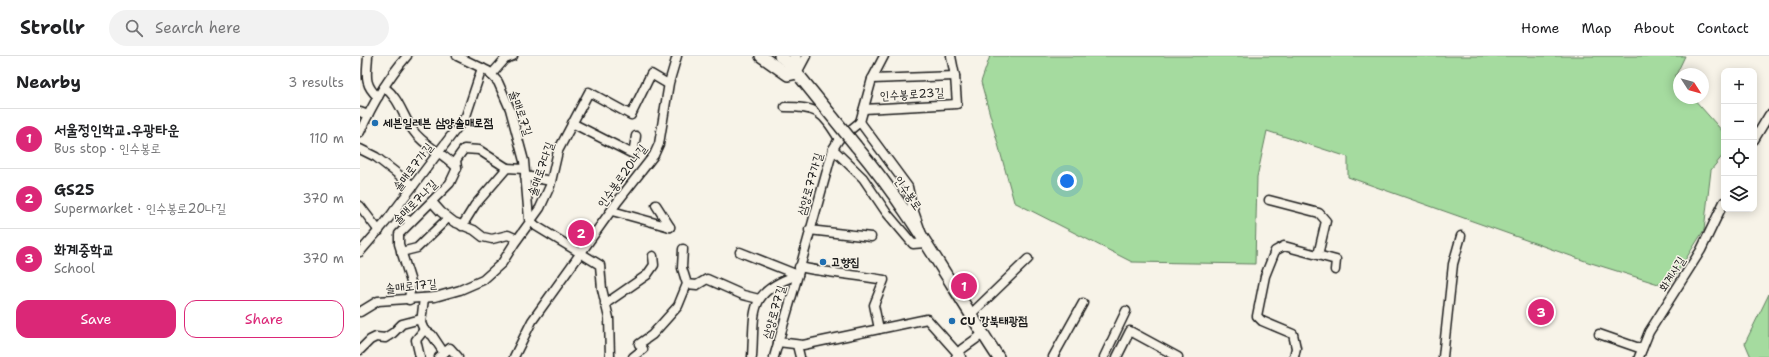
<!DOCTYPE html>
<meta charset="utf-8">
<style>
:root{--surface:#fff;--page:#f2f2f2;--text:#202124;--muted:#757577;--line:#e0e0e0;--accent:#db2777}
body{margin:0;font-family:"Shantell Sans","Poor Story",sans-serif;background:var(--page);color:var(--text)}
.controls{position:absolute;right:12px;top:12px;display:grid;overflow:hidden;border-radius:8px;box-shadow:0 2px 10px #0003}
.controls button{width:36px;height:36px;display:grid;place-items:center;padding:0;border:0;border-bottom:1px solid var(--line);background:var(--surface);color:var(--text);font:20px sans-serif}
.compass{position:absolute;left:1313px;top:12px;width:36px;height:36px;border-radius:50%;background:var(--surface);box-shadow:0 2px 10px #0003;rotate:126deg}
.you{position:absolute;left:707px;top:125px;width:14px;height:14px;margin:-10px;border:3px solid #fff;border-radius:50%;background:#1a73e8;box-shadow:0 0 0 6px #1a73e833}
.badge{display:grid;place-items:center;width:26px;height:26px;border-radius:50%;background:var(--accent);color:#fff;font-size:13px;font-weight:700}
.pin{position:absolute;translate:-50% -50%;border:2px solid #fff;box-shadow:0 1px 4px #0006}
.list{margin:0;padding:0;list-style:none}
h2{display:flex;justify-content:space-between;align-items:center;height:52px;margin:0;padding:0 16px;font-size:17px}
h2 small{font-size:13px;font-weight:400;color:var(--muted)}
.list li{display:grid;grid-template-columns:26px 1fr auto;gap:12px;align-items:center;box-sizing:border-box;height:60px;padding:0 16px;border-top:1px solid var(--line)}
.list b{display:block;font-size:15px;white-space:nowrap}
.list p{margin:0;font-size:13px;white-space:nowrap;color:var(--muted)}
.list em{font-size:13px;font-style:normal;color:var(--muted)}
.actions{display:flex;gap:8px;padding:12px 16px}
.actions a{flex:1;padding:9px 0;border:1px solid var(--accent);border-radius:12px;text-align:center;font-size:14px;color:var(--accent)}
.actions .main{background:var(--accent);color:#fff}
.icon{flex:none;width:22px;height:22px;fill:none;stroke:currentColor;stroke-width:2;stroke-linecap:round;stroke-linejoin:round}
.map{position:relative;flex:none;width:1409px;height:301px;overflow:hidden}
header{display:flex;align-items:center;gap:24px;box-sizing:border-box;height:56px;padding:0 20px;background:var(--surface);border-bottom:1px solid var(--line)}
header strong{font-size:19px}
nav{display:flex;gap:22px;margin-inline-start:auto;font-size:14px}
.search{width:280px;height:36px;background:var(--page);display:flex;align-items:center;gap:10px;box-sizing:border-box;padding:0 14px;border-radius:22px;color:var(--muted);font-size:15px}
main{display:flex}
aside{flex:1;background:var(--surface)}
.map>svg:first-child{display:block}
</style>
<header>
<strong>Strollr</strong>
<div class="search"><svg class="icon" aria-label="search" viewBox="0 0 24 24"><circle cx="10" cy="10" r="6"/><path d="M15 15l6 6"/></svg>Search here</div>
<nav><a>Home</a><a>Map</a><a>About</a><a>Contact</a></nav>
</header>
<main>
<aside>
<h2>Nearby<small>3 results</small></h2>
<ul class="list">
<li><span class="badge">1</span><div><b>서울정인학교.우광타운</b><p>Bus stop · 인수봉로</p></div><em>110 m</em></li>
<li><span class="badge">2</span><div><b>GS25</b><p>Supermarket · 인수봉로20나길</p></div><em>370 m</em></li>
<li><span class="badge">3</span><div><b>화계중학교</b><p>School</p></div><em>370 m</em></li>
</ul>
<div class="actions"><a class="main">Save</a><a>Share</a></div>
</aside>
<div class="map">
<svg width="1409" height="301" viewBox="0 0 1409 301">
<rect width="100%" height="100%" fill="#f7f3e8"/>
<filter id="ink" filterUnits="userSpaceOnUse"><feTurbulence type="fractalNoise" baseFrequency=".025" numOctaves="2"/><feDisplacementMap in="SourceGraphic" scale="8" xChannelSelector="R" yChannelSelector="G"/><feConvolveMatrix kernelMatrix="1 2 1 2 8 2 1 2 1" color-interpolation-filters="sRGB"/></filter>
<g filter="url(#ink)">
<!-- green -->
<g fill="#a5db9f" stroke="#607c5e">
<path d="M630,0H1325L1315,21L1319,26V42H1333L1364,77V98L1351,114L1344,174L1308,231L1228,206L988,121V101L907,75L897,121L895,208L772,206L654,146L621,26Z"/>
<path d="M1409,238V301H1391L1385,287Z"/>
</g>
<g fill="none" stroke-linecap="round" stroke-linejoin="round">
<!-- minor casing -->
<g stroke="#1c1c1c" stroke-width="11">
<g id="minor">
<path d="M8,0C7,18 3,28 18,41"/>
<path d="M97,0L128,15L138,26L150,53L164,105L169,163L176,170L240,209L242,233L249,262L250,301"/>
<path d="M437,17L446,0"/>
<path d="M131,19L145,3L153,0"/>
<path d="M512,23L595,20"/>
<path d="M24,31C39,42 42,58 52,73C63,90 84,97 97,112"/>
<path d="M425,51C458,51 462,56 479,83"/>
<path d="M504,53L597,48L595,20L591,0"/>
<path d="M0,56L8,59"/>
<path d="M500,66L512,23L524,0"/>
<path d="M212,67L273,98L276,80"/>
<path d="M0,76C12,49 27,23 47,0"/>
<path d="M1394,84L1409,59"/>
<path d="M0,93L16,101L53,130"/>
<path d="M473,93L503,122L526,156L553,188L565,187L552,150L548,131L500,66"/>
<path d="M165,120L191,125"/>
<path d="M909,144L959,157L966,165L958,199"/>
<path d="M72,146L81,156L94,166L114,174L123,181L132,183L148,179L157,183"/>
<path d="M296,149L310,171"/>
<path d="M0,150L19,175"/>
<path d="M34,155L51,166"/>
<path d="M252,155L310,171"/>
<path d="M102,170L115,149L147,112L164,113"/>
<path d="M449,174L511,181"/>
<path d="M0,196L25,167L106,60L122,12"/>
<path d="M41,196L57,192L88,162"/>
<path d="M380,196L438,219L414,301"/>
<path d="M439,211C468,217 496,219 524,224L514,249L519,273"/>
<path d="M327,228L337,229L347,223L383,239L399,243"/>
<path d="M64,242L61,267L64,274L72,279L84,297"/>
<path d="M49,244L51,226L39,188V178L90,127L97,112L96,104L104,93L119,94L147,112"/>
<path d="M245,248L287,219L294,209L293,200"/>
<path d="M0,256L18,245L75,241L100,234L123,224L142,207L154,188L180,152L190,130L198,95L229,36L271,59L291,18L308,28"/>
<path d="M610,259L668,203"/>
<path d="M1239,278L1282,293"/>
<path d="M418,286L443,289L567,263L601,301"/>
<path d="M437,289L440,301"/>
<path d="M0,294L10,284L16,281L25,282L33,277L42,268L61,263"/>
<path d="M60,301L56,284L64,274"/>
<path d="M79,301L90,292L98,301"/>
<path d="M154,301L172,265L258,145L294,99L299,88L309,27L317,0"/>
<path d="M273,301L283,293L279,288L292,279L318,250L327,228L322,212L323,193"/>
<path d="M392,301C395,254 387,236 438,219L473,93L479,83L500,66"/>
<path d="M596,301L602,293L623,278"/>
<path d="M693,301L723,247"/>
<path d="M744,301L766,255"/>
<path d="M757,301L770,275L818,301"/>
<path d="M934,301L936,292L933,278L902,265L897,260L905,220L915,195L924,190L976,204L975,214"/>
<path d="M1083,301L1093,208L1101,180"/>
<path d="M1279,301L1289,276L1341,194L1364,146"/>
</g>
</g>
<!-- secondary casing -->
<g stroke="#1c1c1c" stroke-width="14">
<g id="secondary">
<path d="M401,0L428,19L437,17L435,0"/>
<path d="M420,0L428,6L438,18"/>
<path d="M496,90C551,155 591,230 638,301"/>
</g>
</g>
<!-- minor -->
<use href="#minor" stroke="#f7f3e8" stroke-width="8"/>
<!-- secondary -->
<use href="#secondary" stroke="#f7f3e8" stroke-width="11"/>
<!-- secondary-bridge casing -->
<g stroke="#1c1c1c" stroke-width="14" stroke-linecap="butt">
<path id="secondary-bridge" d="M441,22L496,90"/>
</g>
<!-- secondary-bridge -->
<use href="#secondary-bridge" stroke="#f7f3e8" stroke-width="11"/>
</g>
</g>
<!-- markers -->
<g fill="#1f6fb2" stroke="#f7f3e8" stroke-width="1.5">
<circle cx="15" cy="67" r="4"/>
<circle cx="463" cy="206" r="4"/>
<circle cx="592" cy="265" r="4"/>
</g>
<g text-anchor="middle" stroke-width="3" stroke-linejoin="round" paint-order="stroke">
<!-- street labels -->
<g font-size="12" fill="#1c1c1c" stroke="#f7f3e8">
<text transform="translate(552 38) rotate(-3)" y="4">인수봉로23길</text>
<text transform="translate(161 57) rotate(71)" y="4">솔매로7길</text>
<text transform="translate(53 111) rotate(-53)" y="4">솔매로7가길</text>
<text transform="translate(181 113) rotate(-71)" y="4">솔매로7다길</text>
<text transform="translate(262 120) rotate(-54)" y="4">인수봉로20나길</text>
<text transform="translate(450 128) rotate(-74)" y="4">삼양로77가길</text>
<text transform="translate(548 137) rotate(55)" y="4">인수봉로</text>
<text transform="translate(55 146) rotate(-45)" y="4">솔매로7나길</text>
<text transform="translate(1312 218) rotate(-58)" y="4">화계사길</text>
<text transform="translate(51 230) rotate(-6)" y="4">솔매로17길</text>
<text transform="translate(414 256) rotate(-74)" y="4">삼양로77길</text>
</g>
<!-- poi labels -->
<g font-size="12" font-weight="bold" fill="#1c1c1c" stroke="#f7f3e8" text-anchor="start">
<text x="23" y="71">세븐일레븐 삼양솔매로점</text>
<text x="471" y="210">고향집</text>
<text x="600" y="269">CU 강북태광점</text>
</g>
</g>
</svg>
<div class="controls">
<button>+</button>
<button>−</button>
<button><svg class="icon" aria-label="locate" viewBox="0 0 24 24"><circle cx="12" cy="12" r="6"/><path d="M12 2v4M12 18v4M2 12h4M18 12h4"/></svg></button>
<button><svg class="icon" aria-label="layers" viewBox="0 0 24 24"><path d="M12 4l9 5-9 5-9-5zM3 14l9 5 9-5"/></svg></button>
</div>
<svg class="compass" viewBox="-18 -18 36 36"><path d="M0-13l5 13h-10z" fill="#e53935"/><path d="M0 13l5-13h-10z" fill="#757577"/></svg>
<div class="you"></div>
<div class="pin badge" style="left:604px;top:230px">1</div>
<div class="pin badge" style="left:221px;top:177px">2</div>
<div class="pin badge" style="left:1181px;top:256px">3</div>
</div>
</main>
